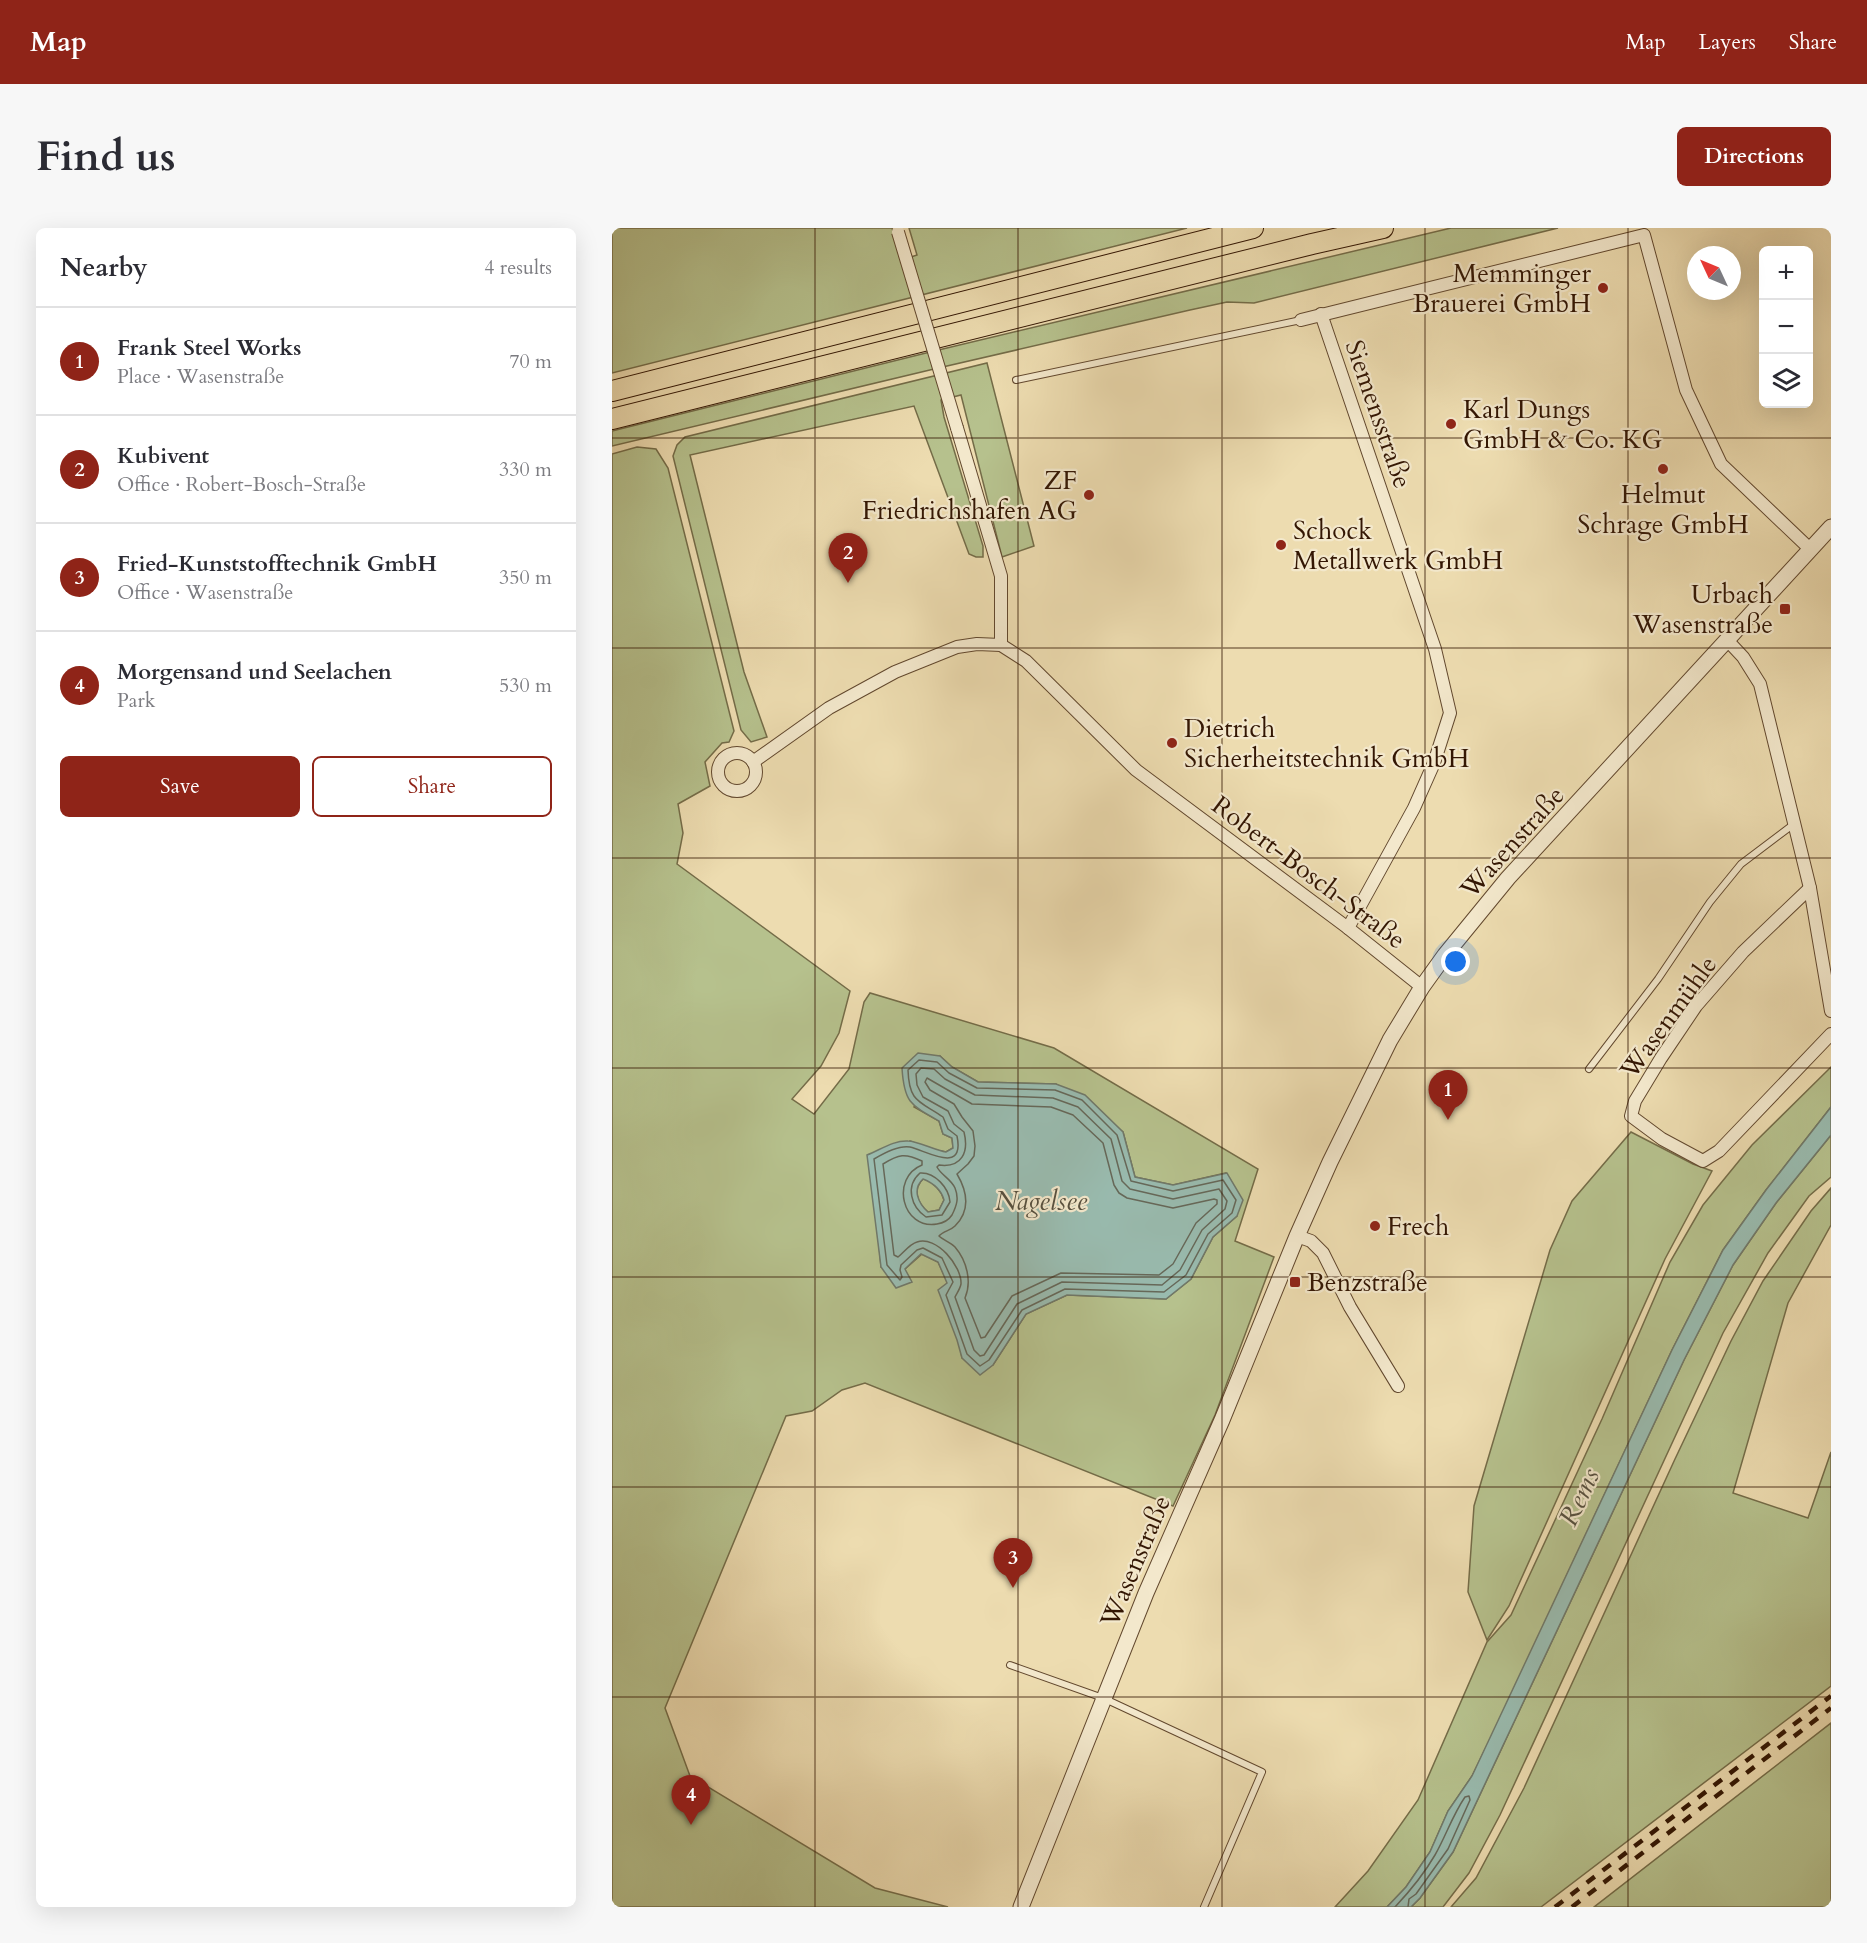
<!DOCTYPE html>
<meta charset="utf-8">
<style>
:root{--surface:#fff;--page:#f7f7f7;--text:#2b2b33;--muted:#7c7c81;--line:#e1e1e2;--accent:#8f2418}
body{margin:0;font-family:Cardo,serif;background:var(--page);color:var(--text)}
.controls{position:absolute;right:18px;top:18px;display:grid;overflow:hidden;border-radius:9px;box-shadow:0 6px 24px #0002}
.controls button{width:54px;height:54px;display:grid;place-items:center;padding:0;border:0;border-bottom:2px solid var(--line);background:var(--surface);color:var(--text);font:30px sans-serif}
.compass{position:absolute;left:1075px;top:18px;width:54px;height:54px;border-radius:50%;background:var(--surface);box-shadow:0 6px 24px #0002;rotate:314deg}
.you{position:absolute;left:844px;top:734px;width:21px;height:21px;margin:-15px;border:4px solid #fff;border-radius:50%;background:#1a73e8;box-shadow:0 0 0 9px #1a73e833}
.badge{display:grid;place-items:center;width:39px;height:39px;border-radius:50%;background:var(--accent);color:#fff;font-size:20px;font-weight:700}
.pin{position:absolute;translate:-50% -50px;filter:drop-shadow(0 2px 3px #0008)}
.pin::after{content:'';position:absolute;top:32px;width:21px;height:18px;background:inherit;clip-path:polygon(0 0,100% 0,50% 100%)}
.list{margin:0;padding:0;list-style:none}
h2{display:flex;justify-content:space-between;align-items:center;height:78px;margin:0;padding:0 24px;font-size:26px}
h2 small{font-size:20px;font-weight:400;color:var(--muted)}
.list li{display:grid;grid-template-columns:39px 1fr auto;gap:18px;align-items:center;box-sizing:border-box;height:108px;padding:0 24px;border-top:2px solid var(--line)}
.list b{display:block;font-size:22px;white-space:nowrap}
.list p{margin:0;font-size:20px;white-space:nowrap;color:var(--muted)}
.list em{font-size:20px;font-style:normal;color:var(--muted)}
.actions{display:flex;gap:12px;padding:18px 24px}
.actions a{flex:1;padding:14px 0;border:2px solid var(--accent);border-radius:9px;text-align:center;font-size:21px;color:var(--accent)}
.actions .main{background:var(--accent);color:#fff}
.icon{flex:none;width:33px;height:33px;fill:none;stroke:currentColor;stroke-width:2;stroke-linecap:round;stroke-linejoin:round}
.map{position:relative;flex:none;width:1219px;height:1679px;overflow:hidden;border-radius:9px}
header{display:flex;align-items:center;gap:36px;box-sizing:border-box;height:84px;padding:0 30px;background:var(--accent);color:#fff}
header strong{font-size:28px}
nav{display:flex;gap:33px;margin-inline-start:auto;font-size:21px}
.intro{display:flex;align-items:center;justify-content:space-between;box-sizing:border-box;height:144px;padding:0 36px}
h1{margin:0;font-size:42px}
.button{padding:15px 27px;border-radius:9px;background:var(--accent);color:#fff;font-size:21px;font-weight:700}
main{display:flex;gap:36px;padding:0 36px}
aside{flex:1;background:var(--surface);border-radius:9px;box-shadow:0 6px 24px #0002}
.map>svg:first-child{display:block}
</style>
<header>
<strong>Map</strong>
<nav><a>Map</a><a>Layers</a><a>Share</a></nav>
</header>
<div class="intro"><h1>Find us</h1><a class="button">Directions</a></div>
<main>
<aside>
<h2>Nearby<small>4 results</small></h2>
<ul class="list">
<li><span class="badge">1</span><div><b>Frank Steel Works</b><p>Place · Wasenstraße</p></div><em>70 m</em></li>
<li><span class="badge">2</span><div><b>Kubivent</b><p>Office · Robert-Bosch-Straße</p></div><em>330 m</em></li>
<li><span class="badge">3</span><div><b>Fried-Kunststofftechnik GmbH</b><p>Office · Wasenstraße</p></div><em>350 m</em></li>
<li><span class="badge">4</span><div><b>Morgensand und Seelachen</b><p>Park</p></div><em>530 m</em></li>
</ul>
<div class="actions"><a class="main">Save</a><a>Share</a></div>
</aside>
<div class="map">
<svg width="1219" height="1679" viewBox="0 0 1219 1679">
<rect width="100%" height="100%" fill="#eddcb0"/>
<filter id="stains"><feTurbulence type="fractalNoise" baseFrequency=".00333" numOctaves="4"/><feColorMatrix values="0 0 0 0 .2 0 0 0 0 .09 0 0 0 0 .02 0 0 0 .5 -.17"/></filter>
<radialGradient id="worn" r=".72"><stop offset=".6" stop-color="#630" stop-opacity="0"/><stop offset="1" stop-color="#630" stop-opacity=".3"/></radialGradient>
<!-- green -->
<g fill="#b6c18d" stroke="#746c48" stroke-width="1.5" fill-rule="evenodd">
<path d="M0,0H280L290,32L305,27L297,0H575L0,145Z"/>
<path d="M839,0H946L642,75L615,74L578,82L322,141L0,218V203L314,125Z"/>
<path d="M375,135L422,318L390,329L349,167L329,172L332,189L371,318V329H364L357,326L302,178L78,227L132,444L155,509L139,514L129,502L61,228L65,217L73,209Z"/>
<path d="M25,219L44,221L56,240L122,503L117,514L110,515L93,534L98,558L66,576L71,605L65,636L238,763L227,805L209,838L180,871L202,886L237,841L252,774L258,765L442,820L646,941L623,1013L662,1029L603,1187L561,1278L253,1155L230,1162L200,1183L174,1188L53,1480L78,1548L263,1660L336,1679H0V226ZM328,828L340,839L366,854L444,856L511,904L523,949L561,957L614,945L625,988L601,1009L579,1051L554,1071L455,1067L414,1086L381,1137L350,1130L336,1055L326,1034L310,1026L293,1041L269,1039L267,1016L298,913L318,921L334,924L341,920L340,910L331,906L327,893L302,879Z"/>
<path d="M1219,839V879L1154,962L1111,1022L1060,1122L883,1501L860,1548L836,1583L818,1624L794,1659L775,1679H723L756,1643L806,1572L875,1414L899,1387L990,1191L1058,1034L1091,977L1140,917Z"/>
<path d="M1019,904L1081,936L1100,943L1053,1031L897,1378L875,1412L856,1364L862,1278L938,1022L960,973Z"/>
<path d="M1219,907V949L1197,968L1156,1025L1111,1105L888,1587L857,1645L831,1679H799L808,1670L841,1624L1072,1132L1121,1037L1164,975Z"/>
<path d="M312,950C322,955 329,961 332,972L327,982L316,984C305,975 300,961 312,950Z"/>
<path d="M1219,960V997L1176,1075L1121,1265L1196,1290L1219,1224V1458L929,1679H839L864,1650L912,1560L1063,1231L1119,1113L1151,1053L1199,983Z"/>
<path d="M1219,1495V1679H982Z"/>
</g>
<!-- water -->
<g fill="#99bbaf" stroke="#70796a" stroke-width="1.5" fill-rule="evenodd">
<path d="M306,825L328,828L340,839L366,854L444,856L473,867L511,904L523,949L561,957L615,945L631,972L625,988L601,1009L579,1051L554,1071L455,1067L414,1086L381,1137L368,1147L350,1130L345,1112L326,1062L335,1055L326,1034L309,1026L293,1041L300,1054L284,1060L269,1039L255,927C268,922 282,912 296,913C305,913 323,922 334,924L341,920L340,910L331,906L327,893C298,877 292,874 290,840ZM311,951C321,955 329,961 332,972L327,982L316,984C306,975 300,961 311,951Z"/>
<path d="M1219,879V907L1164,975L1121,1037L1072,1132L841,1624L808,1670L799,1679H775L794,1659L818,1624L836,1583L860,1548L1060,1122L1111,1022L1154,962Z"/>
</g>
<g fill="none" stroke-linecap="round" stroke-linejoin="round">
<!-- shore -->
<g stroke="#666859" stroke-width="1.5">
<path d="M307,832L325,834L337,845L365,860L443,862L470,872L505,907L519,953L561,963L611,952L624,972L620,985L596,1006L574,1047L552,1064L453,1061L410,1082L377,1132L368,1138L355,1126L334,1067L341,1054L330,1030L311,1020L305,1022L289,1037L288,1042L290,1049L288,1052L275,1037L262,931C272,925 287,917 298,919C315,923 353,947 345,908L336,901L331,889C308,873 297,875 296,842Z"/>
<path d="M309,840L322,841L333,851L363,867L441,870L466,879L499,911L510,953L518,961L561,971L607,961L615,973L613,981L590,1002L568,1042L550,1057L450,1054L405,1076L372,1127L368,1128L362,1122L343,1069C345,1065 348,1061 349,1056C350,1038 324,1007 305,1014C298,1016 292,1024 286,1029L282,1027L271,936C287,926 293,925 310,933V937C278,950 290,1002 325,996C332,995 336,993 340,987C345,977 347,970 343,960C339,951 329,947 325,939L327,937C350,940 357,924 352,904L342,896L336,883L311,869L305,857L304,846Z"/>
<path d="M315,850L360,876L439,879L461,887L491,915L502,957L507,965L515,970L561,980L602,971L605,972V976L584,995L561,1036L547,1047L449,1045L400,1068L373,1109L369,1110L353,1070C360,1054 355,1033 343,1019C338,1014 331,1012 327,1008C331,1003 338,1003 343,998C359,982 355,963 345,946L356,936L362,928L363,918L361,903L350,889L342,876L318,862L313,854Z"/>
<path d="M308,945C323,944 337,960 338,974L330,987L314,989C299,979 293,958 308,945Z"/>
<path d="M783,1679C798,1663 812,1646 823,1627C834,1608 840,1588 853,1569L857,1568L858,1572L836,1621L804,1666L797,1671L796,1679"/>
</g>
<!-- service casing -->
<g stroke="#62482e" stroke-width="8">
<g id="service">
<path d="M404,152L689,92"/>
<path d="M977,841L1046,751L1098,674L1129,636L1182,596"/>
<path d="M398,1437L491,1470L650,1544L592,1679"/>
</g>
</g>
<!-- minor casing -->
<g stroke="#62482e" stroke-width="14">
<g id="minor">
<path d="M709,86L823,421L838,485L822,535L802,580L736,700"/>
<path d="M689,92L1032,7L1074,162L1109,236L1198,321"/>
<path d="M345,200L389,348V417"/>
<path d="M1116,413L1131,429L1148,456L1198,660L1219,783"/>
<circle cx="125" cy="544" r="19"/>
<path d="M141,534L217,480L283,444L345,419L365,416L389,417L414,433L524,542L736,700L810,759"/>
<path d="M1198,660L1131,724L1084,778L1049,830L1023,873L1019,888L1050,911L1091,933L1107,923L1219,806"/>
<path d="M685,1008L699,1013L711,1025L738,1079L786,1158"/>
</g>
</g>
<!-- tertiary casing -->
<g stroke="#62482e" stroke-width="17">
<path id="tertiary" d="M409,1679L534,1365L610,1192L685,1008L718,934L778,812L810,759L833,727L896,650L1219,299"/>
</g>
<!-- trunk casing -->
<g stroke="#331603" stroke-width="22">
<g id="trunk">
<path d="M0,163L641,0"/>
<path d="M0,191L700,16L771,0"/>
</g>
</g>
<!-- service -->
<use href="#service" stroke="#f3e8cc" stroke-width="6"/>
<!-- minor -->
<use href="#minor" stroke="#f3e8cc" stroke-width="12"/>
<!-- tertiary -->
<use href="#tertiary" stroke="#f3e8cc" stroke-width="15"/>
<!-- trunk -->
<use href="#trunk" stroke="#eddcb0" stroke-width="20"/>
<!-- rail -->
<g stroke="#331603" stroke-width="4.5" stroke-dasharray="10 10" stroke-linecap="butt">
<path d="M943,1679L1219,1468"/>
<path d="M960,1679L1219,1480"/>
</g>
<!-- minor-bridge casing -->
<g stroke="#62482e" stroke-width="14" stroke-linecap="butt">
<path id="minor-bridge" d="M286,4L345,200"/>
</g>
<!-- minor-bridge -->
<use href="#minor-bridge" stroke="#f3e8cc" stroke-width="12"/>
</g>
<!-- grid -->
<path fill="none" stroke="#331603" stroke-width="1.5" stroke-opacity="0.55" d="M203,0V1679M406,0V1679M610,0V1679M813,0V1679M1016,0V1679M0,210H1219M0,420H1219M0,630H1219M0,840H1219M0,1049H1219M0,1259H1219M0,1469H1219"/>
<!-- markers -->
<g fill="#8f2418" stroke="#f3e8cc" stroke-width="2">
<circle cx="991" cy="60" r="6"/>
<circle cx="839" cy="196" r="6"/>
<circle cx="1051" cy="241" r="6"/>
<circle cx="477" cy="267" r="6"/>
<circle cx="669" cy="317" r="6"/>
<rect x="1167" y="375" width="12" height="12" rx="3"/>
<circle cx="560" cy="515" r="6"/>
<circle cx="763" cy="998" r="6"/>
<rect x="677" y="1048" width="12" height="12" rx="3"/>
</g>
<g text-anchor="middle" stroke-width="4.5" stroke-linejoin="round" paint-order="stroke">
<!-- poi labels -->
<g font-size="26" fill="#331603" stroke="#f3e8cc" text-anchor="start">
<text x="979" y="54" text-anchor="end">Memminger<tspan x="979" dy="30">Brauerei GmbH</tspan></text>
<text x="851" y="190">Karl Dungs<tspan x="851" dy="30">GmbH &amp; Co. KG</tspan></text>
<text x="465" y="261" text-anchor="end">ZF<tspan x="465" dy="30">Friedrichshafen AG</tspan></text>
<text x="1051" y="275" text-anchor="middle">Helmut<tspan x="1051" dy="30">Schrage GmbH</tspan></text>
<text x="681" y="311">Schock<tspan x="681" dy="30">Metallwerk GmbH</tspan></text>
<text x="1161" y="375" text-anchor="end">Urbach<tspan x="1161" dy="30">Wasenstraße</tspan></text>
<text x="572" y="509">Dietrich<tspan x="572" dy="30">Sicherheitstechnik GmbH</tspan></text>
<text x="775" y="1007">Frech</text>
<text x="695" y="1063">Benzstraße</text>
</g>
<!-- street labels -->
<g font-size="26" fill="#331603" stroke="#f3e8cc">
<text transform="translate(767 186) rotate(71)" y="9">Siemensstraße</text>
<text transform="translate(900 614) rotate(-48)" y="9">Wasenstraße</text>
<text transform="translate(697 644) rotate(37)" y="9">Robert-Bosch-Straße</text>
<text transform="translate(1056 789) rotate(-54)" y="9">Wasenmühle</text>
<text transform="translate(523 1333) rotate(-67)" y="9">Wasenstraße</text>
</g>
<!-- water labels -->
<g font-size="27" font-style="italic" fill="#57503f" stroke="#f3e8cc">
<text x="429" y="982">Nagelsee</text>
<text transform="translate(967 1269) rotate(-65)" y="9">Rems</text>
</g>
</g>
<rect width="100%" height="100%" filter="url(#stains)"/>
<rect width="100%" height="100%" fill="url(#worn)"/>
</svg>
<div class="controls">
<button>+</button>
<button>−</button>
<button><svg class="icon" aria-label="layers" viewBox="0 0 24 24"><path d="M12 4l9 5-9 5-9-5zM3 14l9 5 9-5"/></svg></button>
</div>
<svg class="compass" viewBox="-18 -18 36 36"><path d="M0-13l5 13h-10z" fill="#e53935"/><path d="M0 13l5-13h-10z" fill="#7c7c81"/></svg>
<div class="you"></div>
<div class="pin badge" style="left:836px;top:892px">1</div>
<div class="pin badge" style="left:236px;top:355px">2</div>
<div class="pin badge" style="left:401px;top:1360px">3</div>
<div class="pin badge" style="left:79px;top:1597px">4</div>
</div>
</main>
